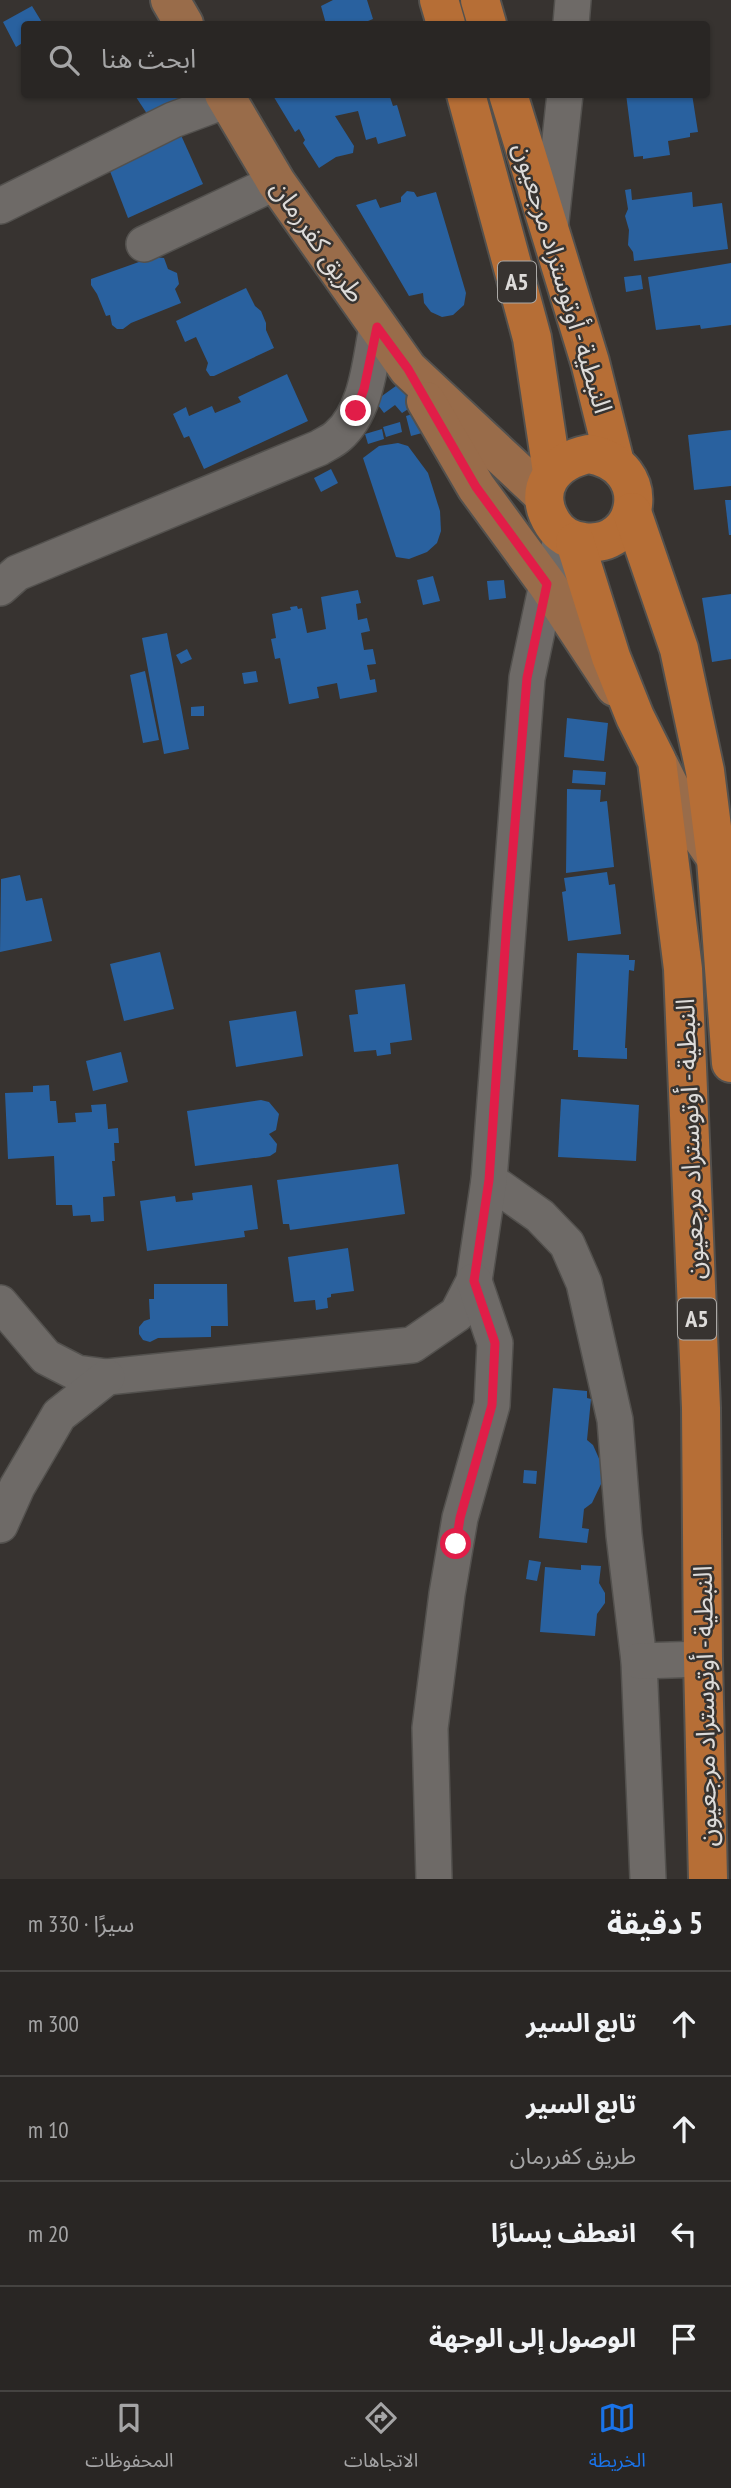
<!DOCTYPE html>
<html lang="ar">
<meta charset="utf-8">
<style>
:root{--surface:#292624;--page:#353231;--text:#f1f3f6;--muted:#a5a5a6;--line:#454341;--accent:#1a73e8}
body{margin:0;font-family:"PT Sans Narrow","Noto Sans Arabic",sans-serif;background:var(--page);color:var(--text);direction:rtl}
.stop{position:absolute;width:21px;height:21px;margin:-16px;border:5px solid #e11d48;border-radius:50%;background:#fff}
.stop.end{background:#e11d48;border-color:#fff;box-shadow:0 2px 7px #0008}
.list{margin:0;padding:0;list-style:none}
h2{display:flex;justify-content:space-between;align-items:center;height:91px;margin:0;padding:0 28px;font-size:30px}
h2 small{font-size:23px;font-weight:400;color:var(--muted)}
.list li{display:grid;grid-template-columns:46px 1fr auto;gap:21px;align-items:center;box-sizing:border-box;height:105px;padding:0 28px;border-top:2px solid var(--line)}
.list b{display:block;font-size:26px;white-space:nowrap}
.list p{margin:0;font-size:23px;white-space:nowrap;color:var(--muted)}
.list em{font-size:23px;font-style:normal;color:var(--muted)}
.icon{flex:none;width:38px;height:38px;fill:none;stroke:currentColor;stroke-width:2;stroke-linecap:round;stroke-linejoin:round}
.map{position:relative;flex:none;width:731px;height:1879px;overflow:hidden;direction:ltr}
.search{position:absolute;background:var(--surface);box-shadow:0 2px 5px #0004;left:21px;right:21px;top:21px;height:77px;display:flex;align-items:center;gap:18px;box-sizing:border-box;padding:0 24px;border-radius:7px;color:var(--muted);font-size:26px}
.sheet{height:511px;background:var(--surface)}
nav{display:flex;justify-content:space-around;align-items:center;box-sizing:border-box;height:98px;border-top:2px solid var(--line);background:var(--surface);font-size:19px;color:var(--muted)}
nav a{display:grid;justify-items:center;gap:4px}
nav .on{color:var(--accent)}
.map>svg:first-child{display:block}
</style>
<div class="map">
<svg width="731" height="1879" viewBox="0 0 731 1879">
<rect width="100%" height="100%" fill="#373330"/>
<!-- building -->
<g fill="#29619f">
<path d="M333,0H367L373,19L368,21L369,24H326L321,6Z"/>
<path d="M32,6L43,24H24V42L16,47L3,22Z"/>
<path d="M134,94H176L184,107L155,126Z"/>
<path d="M272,94H389L393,106L397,105L406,136L378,144L376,137L366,140L358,111L335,116L354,146L353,153L336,157L319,168L303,143L305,140L299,129L295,132Z"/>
<path d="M626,94H692L698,132L690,133V137L668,141L670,155L643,159V156L634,157Z"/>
<path d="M180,133L203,184L128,218L108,166Z"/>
<path d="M631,189L632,200L692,192L693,207L722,203L728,249L634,261L633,252L628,245L629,230L625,216L628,209L625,190Z"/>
<path d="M407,191L414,192L417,197L436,192L466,293L464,305L453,315L442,317L431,312L424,303L423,293L409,296L356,205L376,199L380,208L401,202V197Z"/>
<path d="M153,257L164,258L168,269L177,273L179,284L175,289L181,303L131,323L123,329H117L112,325L110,315L106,316L97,294L91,285V279Z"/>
<path d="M731,263V325L701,329L700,325L656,330L648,277Z"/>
<path d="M641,275L643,289L626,292L624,277Z"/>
<path d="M246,288L255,306L261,311L266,323V330L274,348L214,376H210L206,370L208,363L196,337L185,342L176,321Z"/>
<path d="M287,374L308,421L204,469L189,436L184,438L173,414L186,407L189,416L212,406L215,413L241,402L238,397Z"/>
<path d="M400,383L416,404L402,413L395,405L384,413L375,401Z"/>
<path d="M416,413L422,433L411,436L406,416Z"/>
<path d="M400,422L402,432L386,437L383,427Z"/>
<path d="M382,429L384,439L368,444L365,434Z"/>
<path d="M731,430V486L694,490L688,435Z"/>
<path d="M398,443L408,446L428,473L440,511L441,531L437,543L427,552L409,559L396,557L363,458L379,446Z"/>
<path d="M331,469L338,483L321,492L314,478Z"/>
<path d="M725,500H731V535H729Z"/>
<path d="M433,576L440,601L423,605L417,580Z"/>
<path d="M504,580L506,598L489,600L487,581Z"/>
<path d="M358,590L361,603L356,604L358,620L367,618L370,631L361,633L364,650L373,649L376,664L367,665L370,680L375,679L377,692L340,699L337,683L317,687L319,698L289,704L280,658L275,659L271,639L276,638L272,614L291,610L290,607L297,606L298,609L302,608L307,633L326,629L321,597Z"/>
<path d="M731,594V659L712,662L702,598Z"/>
<path d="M167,633L189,749L164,754L142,638Z"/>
<path d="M187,649L192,659L181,664L176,655Z"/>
<path d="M145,671L159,740L143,743L130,675Z"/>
<path d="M256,671L258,682L244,684L242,673Z"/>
<path d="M204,706V716H191V707Z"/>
<path d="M567,718L608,723L604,761L564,757Z"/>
<path d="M573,770L606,772L605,785L572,783Z"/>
<path d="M567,789L601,790L600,802L607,801L614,867L566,873Z"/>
<path d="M607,872L609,885L615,884L621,934L568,941L562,892L566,891L564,878Z"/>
<path d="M20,875L26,901L42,898L52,941L0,952L1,879Z"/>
<path d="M160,952L174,1009L124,1021L110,964Z"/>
<path d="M577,953L629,955V960H635L634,971L629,970L625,1048H627V1059L578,1057V1050H573Z"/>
<path d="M405,984L412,1040L390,1043L391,1054L377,1056L376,1050L354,1052L349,1015L358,1014L355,990Z"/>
<path d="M296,1011L303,1056L236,1067L229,1021Z"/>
<path d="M121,1052L128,1082L93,1091L86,1061Z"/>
<path d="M49,1085L50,1101H56L58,1123L76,1122L75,1113L92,1112L91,1105L106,1104L108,1129L118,1128L119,1143H114L115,1161H112L115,1196L103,1197L104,1221L91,1222L90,1215L73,1216L72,1205H56L54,1156L8,1159L5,1093L33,1092V1086Z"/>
<path d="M561,1099L639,1105L636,1161L558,1157Z"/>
<path d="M261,1100L269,1102L279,1114L276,1130L269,1134L277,1144L276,1152L270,1156L195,1166L187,1111Z"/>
<path d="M398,1164L405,1214L290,1230L289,1224H283L277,1180Z"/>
<path d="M252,1185L258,1229L244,1231L245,1237L147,1251L140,1201L175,1196L176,1202L193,1200L192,1193Z"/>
<path d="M348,1248L354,1291L331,1294V1297L327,1298L328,1308L316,1310L315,1300L294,1302L288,1257Z"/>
<path d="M154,1284H227L228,1326H211V1337L158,1338L150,1342L143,1340L139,1334V1327L144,1321L150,1319L149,1299H154Z"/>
<path d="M553,1388L587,1391V1398L591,1399L587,1440L593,1445L601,1463V1484L592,1503L584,1509L582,1528L589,1529L587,1543L539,1538Z"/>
<path d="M524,1470L537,1471L536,1484L523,1483Z"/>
<path d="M529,1560L541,1562L537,1581L526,1579Z"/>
<path d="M581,1565L601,1566L599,1583L605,1593V1603L597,1614L595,1636L540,1632L545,1567L581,1570Z"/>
</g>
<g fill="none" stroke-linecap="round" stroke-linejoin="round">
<!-- minor casing -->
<g stroke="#53514e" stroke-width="38">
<g id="minor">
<path d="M571,24L573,0"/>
<path d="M0,206L173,120L227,100"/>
<path d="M550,230L565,94"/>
<path d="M144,244L276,182"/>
<path d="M0,588L17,573L319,448C325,444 333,441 338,436C367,411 370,362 377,327"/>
<path d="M489,1180L540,1216L567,1244L584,1283L615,1420L624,1535L639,1661L648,1879"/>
<path d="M0,1303L46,1357L77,1373L107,1377L412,1345L457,1314L474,1281L489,1180L527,678L547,584L563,535"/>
<path d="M0,1525L17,1487L59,1415L107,1377"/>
<path d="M639,1661L703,1659"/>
<path d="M434,1879L430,1728L447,1594L460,1518L492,1405L495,1343L474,1281"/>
</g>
</g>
<!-- major casing -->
<g stroke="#53514e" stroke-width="42">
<g id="major">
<path d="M170,0L184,24"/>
<path d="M224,94L276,182L408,369L544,496"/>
<path d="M426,401L476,487L547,584L615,687"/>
<path d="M659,765L679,805L723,868"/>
</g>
</g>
<!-- highway casing -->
<g stroke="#53514e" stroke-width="42">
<g id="highway">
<path d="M439,0L446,24"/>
<path d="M480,0L487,24"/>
<path d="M466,94L532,338L552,472"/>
<path d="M508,94L590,362L615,463"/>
<path d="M589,454C656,465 641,549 584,542C571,541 560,535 553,524C531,490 553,461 589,454Z"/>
<path d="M632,512L679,649L705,771L716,859L731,1063"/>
<path d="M575,542L611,657L635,717L657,761L683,969L701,1408L703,1659L708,1879"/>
</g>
</g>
<!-- minor -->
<use href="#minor" stroke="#6e6a67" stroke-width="35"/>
<!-- major -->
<use href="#major" stroke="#996c4a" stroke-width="38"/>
<!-- highway -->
<use href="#highway" stroke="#b66e36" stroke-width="38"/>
</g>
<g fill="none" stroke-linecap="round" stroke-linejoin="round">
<!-- route -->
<path stroke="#e11d48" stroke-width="9" d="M356,411L364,389L377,327L408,369L476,487L547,584L527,678L507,920L489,1180L474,1281L495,1343L492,1405L460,1518L456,1544"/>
</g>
<g text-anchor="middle" stroke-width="5" stroke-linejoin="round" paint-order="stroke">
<!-- shield labels -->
<g fill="#373330" stroke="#aba9a6" stroke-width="2">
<rect x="498" y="261.5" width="38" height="41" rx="5"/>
<rect x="678" y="1298.5" width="38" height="41" rx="5"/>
</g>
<g font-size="24" font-weight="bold" fill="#dddbd9">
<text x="517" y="290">A5</text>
<text x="697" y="1327">A5</text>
</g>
<!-- street labels -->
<g font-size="26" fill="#dddbd9" stroke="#373330">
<text transform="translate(318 241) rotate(55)" y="9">طريق كفررمان</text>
<text transform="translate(563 278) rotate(73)" y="9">النبطية - أوتوستراد مرجعيون</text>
<text transform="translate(690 1139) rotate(-92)" y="9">النبطية - أوتوستراد مرجعيون</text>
<text transform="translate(705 1706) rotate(-91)" y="9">النبطية - أوتوستراد مرجعيون</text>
</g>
</g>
</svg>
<div class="stop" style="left:456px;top:1544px"></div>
<div class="stop end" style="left:356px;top:411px"></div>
<div class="search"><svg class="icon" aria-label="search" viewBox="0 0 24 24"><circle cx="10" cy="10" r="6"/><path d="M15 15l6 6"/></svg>ابحث هنا</div>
</div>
<section class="sheet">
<h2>5 دقيقة<small>سيرًا · 330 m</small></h2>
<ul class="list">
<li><svg class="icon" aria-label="ahead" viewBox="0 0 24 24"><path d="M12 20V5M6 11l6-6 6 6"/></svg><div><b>تابع السير</b></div><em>300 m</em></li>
<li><svg class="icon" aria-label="ahead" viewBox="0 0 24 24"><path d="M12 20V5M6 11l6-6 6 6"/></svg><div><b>تابع السير</b><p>طريق كفررمان</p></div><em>10 m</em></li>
<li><svg class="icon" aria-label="left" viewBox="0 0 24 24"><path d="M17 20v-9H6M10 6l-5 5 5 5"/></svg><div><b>انعطف يسارًا</b></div><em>20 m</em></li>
<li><svg class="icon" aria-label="arrive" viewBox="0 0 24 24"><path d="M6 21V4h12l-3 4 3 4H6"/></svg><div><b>الوصول إلى الوجهة</b></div></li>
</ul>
</section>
<nav>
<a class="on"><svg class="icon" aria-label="map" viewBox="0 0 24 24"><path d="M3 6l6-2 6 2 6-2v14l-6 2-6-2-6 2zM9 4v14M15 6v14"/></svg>الخريطة</a>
<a><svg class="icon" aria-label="directions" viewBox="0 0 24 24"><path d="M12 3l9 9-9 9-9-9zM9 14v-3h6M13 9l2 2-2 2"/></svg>الاتجاهات</a>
<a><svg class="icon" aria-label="saved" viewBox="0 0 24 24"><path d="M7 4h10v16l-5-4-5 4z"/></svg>المحفوظات</a>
</nav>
